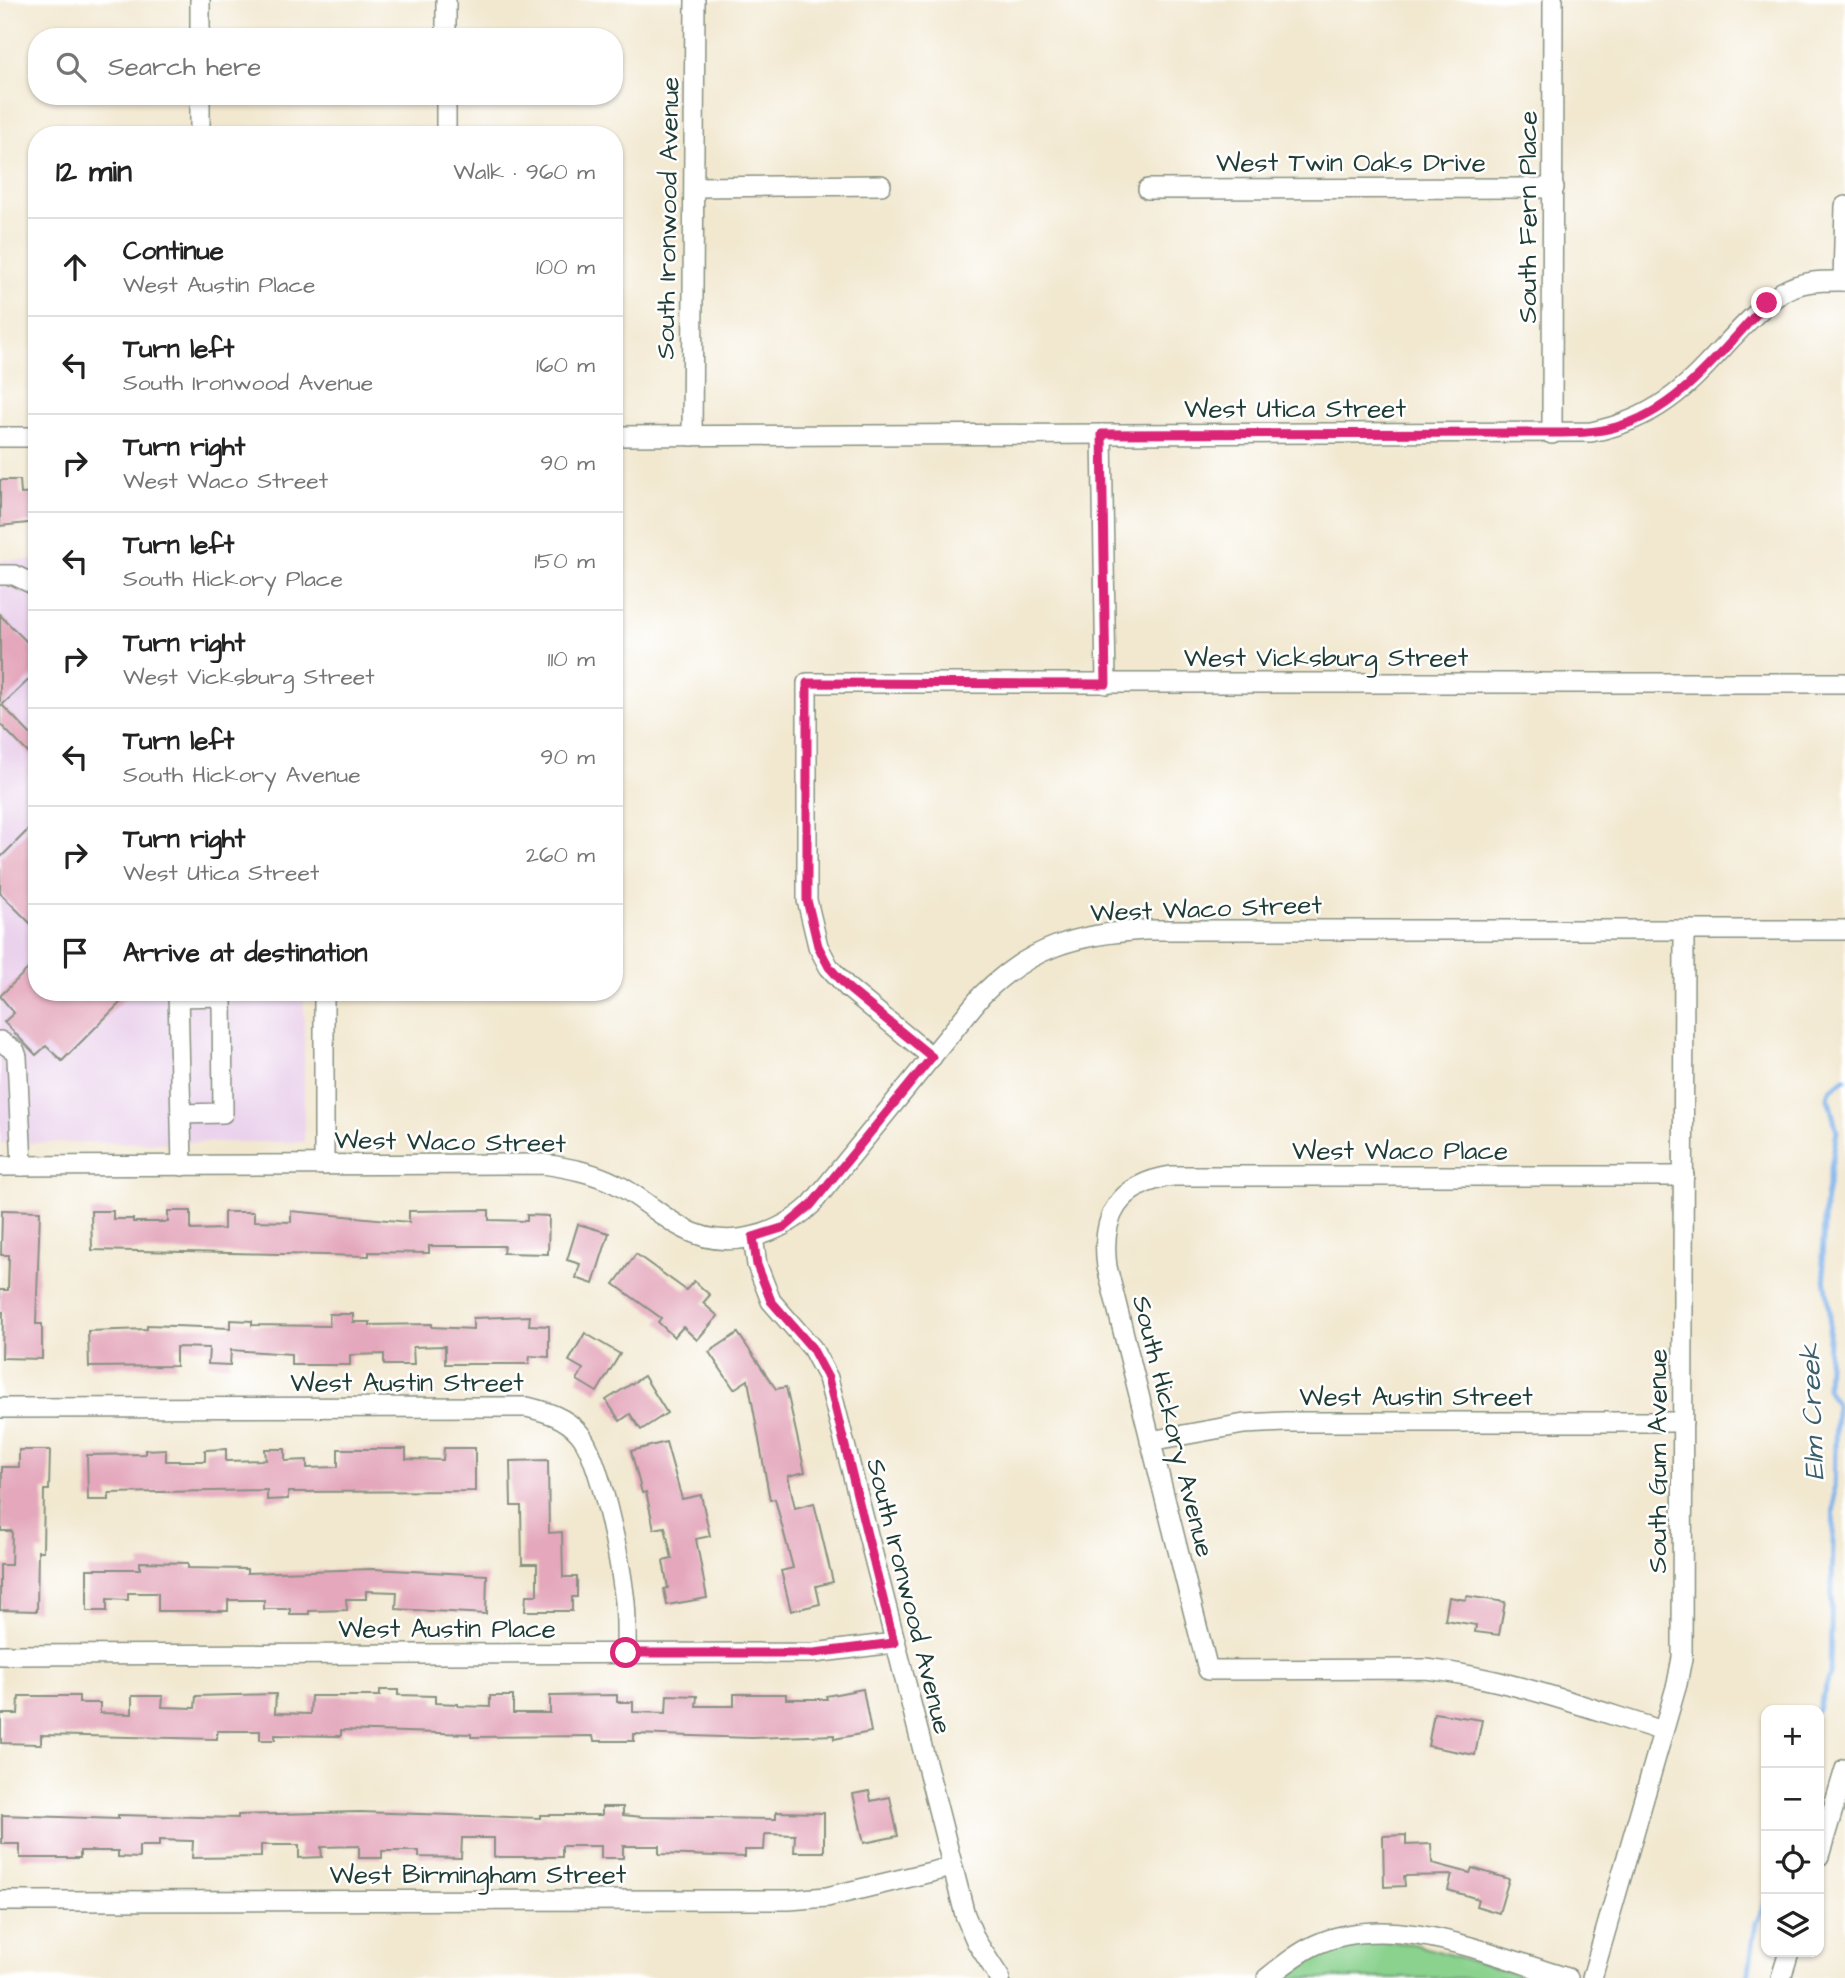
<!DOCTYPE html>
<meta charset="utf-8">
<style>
:root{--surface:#fff;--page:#f6f6f6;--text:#222;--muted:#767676;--line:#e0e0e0}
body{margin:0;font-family:"Architects Daughter",sans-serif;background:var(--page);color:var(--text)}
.controls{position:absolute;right:21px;bottom:21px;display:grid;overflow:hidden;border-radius:14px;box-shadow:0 2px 5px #0004}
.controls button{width:63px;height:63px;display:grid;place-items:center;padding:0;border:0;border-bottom:2px solid var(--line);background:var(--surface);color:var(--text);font:35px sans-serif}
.stop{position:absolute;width:21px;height:21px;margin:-16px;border:5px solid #db2777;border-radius:50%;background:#fff}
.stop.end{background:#db2777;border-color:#fff;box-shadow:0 2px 7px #0008}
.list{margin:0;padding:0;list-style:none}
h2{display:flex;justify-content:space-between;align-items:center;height:91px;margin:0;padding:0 28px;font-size:30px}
h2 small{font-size:23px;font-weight:400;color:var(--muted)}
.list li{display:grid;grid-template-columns:46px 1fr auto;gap:21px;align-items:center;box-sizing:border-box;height:98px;padding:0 28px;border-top:2px solid var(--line)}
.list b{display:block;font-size:26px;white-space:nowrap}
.list p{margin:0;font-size:23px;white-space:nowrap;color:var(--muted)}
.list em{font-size:23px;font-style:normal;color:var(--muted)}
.icon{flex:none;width:38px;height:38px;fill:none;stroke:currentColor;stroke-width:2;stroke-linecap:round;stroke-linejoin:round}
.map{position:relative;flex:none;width:1845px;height:1978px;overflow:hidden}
.search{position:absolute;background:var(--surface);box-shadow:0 2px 5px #0004;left:28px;top:28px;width:595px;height:77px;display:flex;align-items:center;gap:18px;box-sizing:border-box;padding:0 24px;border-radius:28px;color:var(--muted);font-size:26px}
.panel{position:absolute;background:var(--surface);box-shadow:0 2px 5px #0004;left:28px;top:126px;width:595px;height:875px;border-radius:28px}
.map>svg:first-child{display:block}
</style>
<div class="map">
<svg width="1845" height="1978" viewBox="0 0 1845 1978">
<rect width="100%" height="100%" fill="#fff"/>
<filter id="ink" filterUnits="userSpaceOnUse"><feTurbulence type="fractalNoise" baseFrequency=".0143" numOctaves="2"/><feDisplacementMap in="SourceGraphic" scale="14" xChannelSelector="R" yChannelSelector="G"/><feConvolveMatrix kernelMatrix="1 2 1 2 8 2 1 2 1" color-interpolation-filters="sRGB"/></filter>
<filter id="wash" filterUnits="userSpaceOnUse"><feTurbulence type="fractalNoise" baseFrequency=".00686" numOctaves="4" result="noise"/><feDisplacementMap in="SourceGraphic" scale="28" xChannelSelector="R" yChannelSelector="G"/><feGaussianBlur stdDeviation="1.57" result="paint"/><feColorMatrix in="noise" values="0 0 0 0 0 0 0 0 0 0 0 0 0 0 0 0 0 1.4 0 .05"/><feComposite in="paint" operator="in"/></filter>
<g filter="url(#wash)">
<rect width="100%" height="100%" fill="#f2e8d0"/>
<!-- built -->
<path fill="#ead1ec" d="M0,560H37V992H304V1142L0,1143Z"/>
<!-- green -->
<path fill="#8ad28e" stroke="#548861" stroke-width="2" d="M1386,1942L1414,1944L1529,1978H1283C1315,1953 1346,1943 1386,1942Z"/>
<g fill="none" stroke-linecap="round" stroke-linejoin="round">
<!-- stream -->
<g stroke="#7db2eb" stroke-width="5">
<path d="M1818,1710L1830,1675L1836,1404L1827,1389L1830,1311L1822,1258L1825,1204L1837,1131L1828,1097L1830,1090L1845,1079"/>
<path d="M1748,1978L1756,1923L1766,1902"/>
</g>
</g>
<g id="blocks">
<!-- building -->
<g fill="#e4a7bc">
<path d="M0,480H20L21,494L37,493V522L0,526Z"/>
<path d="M0,615L37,652V672L2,705L37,741V762L0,724Z"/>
<path d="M37,821V930L0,893V858Z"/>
<path d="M37,960V992H131L62,1061L46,1046L36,1055L4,1022L14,1013L0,996Z"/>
<path d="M2,1210L40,1211L36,1324H42V1359L2,1358L3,1312H0V1290H8L9,1255H1Z"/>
<path d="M489,1210V1220L527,1221V1215L549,1216L548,1254L503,1253L504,1246H429V1253L369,1252V1256L92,1250L91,1211H113V1219H133V1222H168V1211H191V1230L224,1229V1212H254V1221L291,1222V1211L409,1222V1211Z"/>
<path d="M578,1224L609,1233L593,1284L576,1278L580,1264L567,1260Z"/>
<path d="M636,1254L686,1290L694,1281L710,1295L703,1303L718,1316L697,1340L683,1327L674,1337L658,1322L661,1318L614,1284Z"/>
<path d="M329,1314H353V1322H370V1325L432,1324V1327L473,1329V1318L530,1316L529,1325L549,1326V1357L530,1356L529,1364H445V1346L413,1347L414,1365H384V1354L350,1355V1365H291V1354L231,1350L230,1365L208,1364L209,1348L176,1347V1366L89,1367L88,1331L147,1329V1325L230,1328V1320L252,1321V1325L329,1326Z"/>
<path d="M585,1333L620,1354L597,1392L577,1380L583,1369L569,1361Z"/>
<path d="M738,1333L776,1389L786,1387L805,1472L788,1476L795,1508L814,1503L833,1582L816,1586L820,1604L791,1611L781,1571L793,1568L775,1499L770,1500L748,1380L734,1389L709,1352Z"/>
<path d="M644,1376L667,1413L641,1430L630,1414L620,1421L606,1400Z"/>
<path d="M666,1442L682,1499L701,1495L710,1536L696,1539L707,1598L667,1605L664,1589L668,1588L663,1561L672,1559L665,1527L654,1529L646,1492L642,1493L631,1451Z"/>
<path d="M444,1448H475V1491L288,1492V1499L267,1500V1490L109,1493V1500H88L87,1455L145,1454V1450L166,1449V1461H205V1450L226,1449V1461L266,1460L265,1449H285V1461L307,1460V1468L338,1467V1449H406V1459L443,1460Z"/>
<path d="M19,1450H50L49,1490H44L43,1551H38L37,1611L0,1610V1565H11L12,1531H1L2,1467H19Z"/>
<path d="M548,1460L549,1533L562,1532L563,1577H577V1597H572V1611H525L526,1595H537V1564H522L521,1506H511L510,1461Z"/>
<path d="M140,1562L188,1563V1568L247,1569V1573L373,1569L487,1575L486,1614L396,1609L397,1592L366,1591V1599H346L347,1610L309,1611V1614H290V1609H264V1600H228V1611H158V1593H128V1600L107,1599V1611H87V1569H140Z"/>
<path d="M1467,1596L1505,1602L1499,1635L1475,1632L1476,1625L1445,1620L1449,1597L1466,1600Z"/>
<path d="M863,1689L871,1732L834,1739V1735L752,1738L634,1734V1741H594L593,1736L471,1737V1734L341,1730V1736L275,1735V1740H260V1731H217V1739L41,1735V1744L1,1743V1714H18L19,1696H79V1703H100V1713L132,1714V1696H163L162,1707L195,1708L196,1696L276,1694L275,1713L310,1714L311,1696H380V1690H398V1695L435,1696V1703L458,1704V1706L490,1707V1696H513V1713H550V1696L617,1695V1702H633V1712L666,1713L667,1695L697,1696L696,1706H734V1694H786V1699H827L826,1696Z"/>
<path d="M1434,1713L1482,1720L1475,1755L1428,1746Z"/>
<path d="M869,1791L871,1801L890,1797L898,1836L864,1843L853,1794Z"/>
<path d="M602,1807H623V1815L643,1817L776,1819V1812L824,1813V1852H794L795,1835L765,1834L764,1850H745V1857L659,1854V1846H623V1858H601V1846H562V1857H494V1838H462L461,1858L419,1857V1851H382V1858H359V1846L321,1847L322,1857L299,1858V1845H261V1857L192,1858L193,1841L159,1840V1846H139V1858L118,1857V1851H80V1858H20V1844H2V1815L118,1819V1815L238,1818V1815L360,1812L540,1818V1815H602Z"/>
<path d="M1406,1835V1845L1431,1844L1432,1863L1470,1873L1472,1868L1509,1879L1499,1913L1476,1906L1478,1899L1448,1890L1452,1875L1404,1876L1405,1886L1384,1887L1383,1836Z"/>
</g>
</g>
</g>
<g filter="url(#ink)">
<use href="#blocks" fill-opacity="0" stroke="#889282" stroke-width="2"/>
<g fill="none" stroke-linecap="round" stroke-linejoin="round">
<!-- minor casing -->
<g stroke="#889282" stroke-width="22">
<g id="minor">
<path d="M200,37V0"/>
<path d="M446,37V0"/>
<path d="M200,135V96"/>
<path d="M446,135V96"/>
<path d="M695,187L881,185"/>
<path d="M1148,189L1554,188"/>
<path d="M1843,281L1845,206"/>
<path d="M1102,434L1106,684"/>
<path d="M1552,434L1553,0"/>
<path d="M614,436L1591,432C1690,413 1710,346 1782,292C1803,280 1822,281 1845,281"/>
<path d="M692,436L695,0"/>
<path d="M0,437H37"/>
<path d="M0,575H14L37,586"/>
<path d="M178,992L182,1166"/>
<path d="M178,997L222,996L223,1113L181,1114"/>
<path d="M0,1041L15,1051L17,1057L22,1166"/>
<path d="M932,1057L848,988L829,967L818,946L807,900V683H1845"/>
<path d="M324,1165V992"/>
<path d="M0,1166L543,1164C569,1168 592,1172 616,1184C640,1196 659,1215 683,1228C726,1252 778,1236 811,1205L982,995C1030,947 1077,934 1145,930H1845"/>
<path d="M753,1237L757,1265L771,1301L812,1348L828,1378L965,1915L976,1941L1000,1978"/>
<path d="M0,1408L527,1407C547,1412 565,1417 579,1433C600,1456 620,1561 624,1594C627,1613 626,1634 626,1653"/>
<path d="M1150,1441L1244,1424L1285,1422H1683"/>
<path d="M0,1655L814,1653L894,1643"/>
<path d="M1663,1731C1585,1707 1508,1678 1426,1669L1208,1670L1107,1267C1100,1216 1119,1184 1172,1176H1684"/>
<path d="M1819,1856L1845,1769"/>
<path d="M0,1901L789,1900L827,1897L952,1867"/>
<path d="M1267,1978C1282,1966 1298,1953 1315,1945C1392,1909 1493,1956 1568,1978"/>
<path d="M1592,1978L1677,1684L1682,1658L1684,931"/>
<path d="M1781,1978L1789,1952"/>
</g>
</g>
<!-- minor -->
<use href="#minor" stroke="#fff" stroke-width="19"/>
</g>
</g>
<g fill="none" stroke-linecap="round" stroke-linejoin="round" filter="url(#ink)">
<!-- route -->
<path stroke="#db2777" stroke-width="9" d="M626,1653H814L894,1643L828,1378L812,1348L771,1301L757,1265L753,1237L785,1227L811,1205L932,1057L848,988L829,967L818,946L807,900V683L1106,684L1102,434L1552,433C1573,433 1595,433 1616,427C1679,411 1723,348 1767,303"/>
</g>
<g text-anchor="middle" stroke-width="5" stroke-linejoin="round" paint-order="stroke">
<!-- street labels -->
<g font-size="26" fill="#1f3d34" stroke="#fff">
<text x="1351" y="171">West Twin Oaks Drive</text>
<text transform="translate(1527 217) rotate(-90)" y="9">South Fern Place</text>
<text transform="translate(667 218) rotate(-89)" y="9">South Ironwood Avenue</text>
<text x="1295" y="417">West Utica Street</text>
<text x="1326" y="666">West Vicksburg Street</text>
<text transform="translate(1206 908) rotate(-2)" y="9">West Waco Street</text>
<text transform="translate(450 1141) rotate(1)" y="9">West Waco Street</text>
<text x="1400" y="1159">West Waco Place</text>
<text x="407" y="1391">West Austin Street</text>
<text x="1416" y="1405">West Austin Street</text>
<text transform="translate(1174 1426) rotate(76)" y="9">South Hickory Avenue</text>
<text transform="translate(1657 1461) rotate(-90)" y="9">South Gum Avenue</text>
<text transform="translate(910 1596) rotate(76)" y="9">South Ironwood Avenue</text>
<text x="447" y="1637">West Austin Place</text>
<text x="478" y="1883">West Birmingham Street</text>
</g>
<!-- water labels -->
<g font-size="28" font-style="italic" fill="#3b606b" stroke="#fff">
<text transform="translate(1811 1412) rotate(-92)" y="10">Elm Creek</text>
</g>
</g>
</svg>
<div class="controls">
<button>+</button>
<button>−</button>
<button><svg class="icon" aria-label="locate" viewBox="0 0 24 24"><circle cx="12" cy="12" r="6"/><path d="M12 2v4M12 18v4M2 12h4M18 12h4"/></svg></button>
<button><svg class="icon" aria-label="layers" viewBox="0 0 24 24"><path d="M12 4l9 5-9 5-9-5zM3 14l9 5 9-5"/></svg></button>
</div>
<div class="stop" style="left:626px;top:1653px"></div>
<div class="stop end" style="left:1767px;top:303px"></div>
<div class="search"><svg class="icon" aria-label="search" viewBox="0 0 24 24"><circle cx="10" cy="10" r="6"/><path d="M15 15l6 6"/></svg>Search here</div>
<section class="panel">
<h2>12 min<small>Walk · 960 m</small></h2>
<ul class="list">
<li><svg class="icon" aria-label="ahead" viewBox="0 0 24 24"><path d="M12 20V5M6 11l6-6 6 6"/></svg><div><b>Continue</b><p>West Austin Place</p></div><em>100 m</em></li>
<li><svg class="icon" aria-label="left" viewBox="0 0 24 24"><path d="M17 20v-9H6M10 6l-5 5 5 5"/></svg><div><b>Turn left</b><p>South Ironwood Avenue</p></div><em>160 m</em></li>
<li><svg class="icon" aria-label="right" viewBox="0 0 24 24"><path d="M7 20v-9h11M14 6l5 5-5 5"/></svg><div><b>Turn right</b><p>West Waco Street</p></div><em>90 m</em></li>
<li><svg class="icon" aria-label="left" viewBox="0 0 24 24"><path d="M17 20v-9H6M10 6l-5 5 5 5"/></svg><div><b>Turn left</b><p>South Hickory Place</p></div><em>150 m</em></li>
<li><svg class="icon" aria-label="right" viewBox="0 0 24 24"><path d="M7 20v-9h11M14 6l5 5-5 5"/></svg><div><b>Turn right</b><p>West Vicksburg Street</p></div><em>110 m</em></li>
<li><svg class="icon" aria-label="left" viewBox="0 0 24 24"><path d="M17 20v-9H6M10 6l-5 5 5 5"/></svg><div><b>Turn left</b><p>South Hickory Avenue</p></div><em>90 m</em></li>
<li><svg class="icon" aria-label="right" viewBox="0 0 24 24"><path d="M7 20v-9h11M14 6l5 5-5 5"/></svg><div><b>Turn right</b><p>West Utica Street</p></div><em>260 m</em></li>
<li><svg class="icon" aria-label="arrive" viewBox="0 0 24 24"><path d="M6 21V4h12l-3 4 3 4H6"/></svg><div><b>Arrive at destination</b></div></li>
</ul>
</section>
</div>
